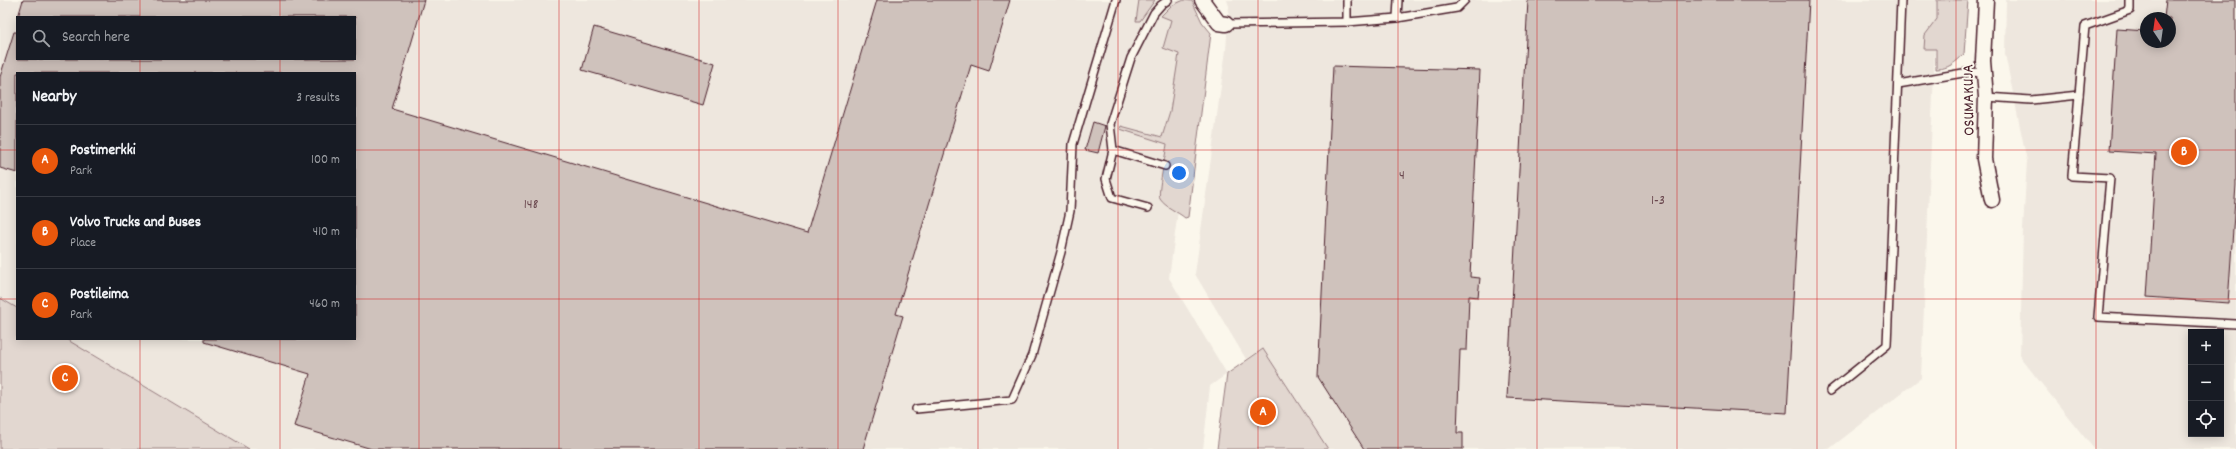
<!DOCTYPE html>
<meta charset="utf-8">
<style>
:root{--surface:#171b24;--page:#242831;--text:#f1f3f6;--muted:#9ea1a6;--line:#363941;--accent:#ea580c}
body{margin:0;font-family:Dekko,sans-serif;background:var(--page);color:var(--text)}
.controls{position:absolute;right:12px;bottom:12px;display:grid;overflow:hidden;border-radius:0px;box-shadow:0 2px 10px #0003}
.controls button{width:36px;height:36px;display:grid;place-items:center;padding:0;border:0;border-bottom:1px solid var(--line);background:var(--surface);color:var(--text);font:20px sans-serif}
.compass{position:absolute;left:2140px;top:12px;width:36px;height:36px;border-radius:50%;background:var(--surface);box-shadow:0 2px 10px #0003;rotate:347deg}
.you{position:absolute;left:1179px;top:173px;width:14px;height:14px;margin:-10px;border:3px solid #fff;border-radius:50%;background:#1a73e8;box-shadow:0 0 0 6px #1a73e833}
.badge{display:grid;place-items:center;width:26px;height:26px;border-radius:50%;background:var(--accent);color:#fff;font-size:13px;font-weight:700}
.pin{position:absolute;translate:-50% -50%;border:2px solid #fff;box-shadow:0 1px 4px #0006}
.list{margin:0;padding:0;list-style:none}
h2{display:flex;justify-content:space-between;align-items:center;height:52px;margin:0;padding:0 16px;font-size:17px}
h2 small{font-size:13px;font-weight:400;color:var(--muted)}
.list li{display:grid;grid-template-columns:26px 1fr auto;gap:12px;align-items:center;box-sizing:border-box;height:72px;padding:0 16px;border-top:1px solid var(--line)}
.list b{display:block;font-size:15px;white-space:nowrap}
.list p{margin:0;font-size:13px;white-space:nowrap;color:var(--muted)}
.list em{font-size:13px;font-style:normal;color:var(--muted)}
.icon{flex:none;width:22px;height:22px;fill:none;stroke:currentColor;stroke-width:2;stroke-linecap:round;stroke-linejoin:round}
.map{position:relative;flex:none;width:2236px;height:449px;overflow:hidden}
.search{position:absolute;background:var(--surface);box-shadow:0 2px 10px #0003;left:16px;top:16px;width:340px;height:44px;display:flex;align-items:center;gap:10px;box-sizing:border-box;padding:0 14px;border-radius:0px;color:var(--muted);font-size:15px}
.panel{position:absolute;background:var(--surface);box-shadow:0 2px 10px #0003;left:16px;top:72px;width:340px;height:268px;border-radius:0px}
.map>svg:first-child{display:block}
</style>
<div class="map">
<svg width="2236" height="449" viewBox="0 0 2236 449">
<rect width="100%" height="100%" fill="#fbf7ec"/>
<filter id="ink" filterUnits="userSpaceOnUse"><feTurbulence type="fractalNoise" baseFrequency=".025" numOctaves="2"/><feDisplacementMap in="SourceGraphic" scale="8" xChannelSelector="R" yChannelSelector="G"/><feConvolveMatrix kernelMatrix="1 2 1 2 8 2 1 2 1" color-interpolation-filters="sRGB"/></filter>
<g filter="url(#ink)">
<!-- built -->
<g fill="#eee7de" fill-rule="evenodd">
<path d="M0,0H1186L1200,47L1169,278L1227,374L1210,386L1203,449H249L66,339H355V73H17V308L0,298ZM17,17H355V59H17Z"/>
<path d="M1227,0H1937L1921,378L1829,449H1328L1263,349L1246,359L1195,274L1226,50L1229,6Z"/>
<path d="M2006,0H2236V449H2094L2020,357L2023,228L2027,161L2005,54ZM2146,18H2170V42H2146ZM2191,332H2221V434H2191Z"/>
</g>
<!-- green -->
<g fill="#e2d7d0" stroke="#967b7e">
<path d="M1139,0H1155L1140,21H1136Z"/>
<path d="M1184,0L1192,1L1202,22L1211,33L1188,217L1185,218C1178,212 1165,207 1160,199C1157,194 1166,153 1167,144L1120,129L1121,126L1162,137L1170,111L1179,54L1163,48L1171,20L1161,16L1171,6Z"/>
<path d="M1937,0H1968L1964,54C1955,63 1948,69 1936,69V49H1924L1925,35L1937,19Z"/>
<path d="M0,298L17,308V339H66L249,449H0Z"/>
<path d="M1263,349L1328,449H1217L1227,374Z"/>
</g>
<!-- building -->
<g fill="#cfc2bc" stroke="#4a1f2b">
<path d="M23,0H424L392,109L807,233L877,0H1010L989,71L971,65L896,314L903,316L863,449H372L294,426L310,374L204,342V339H355V73H17V173L0,168V77L14,32H17V59H355V17H18Z"/>
<path d="M1528,0H1809L1787,413L1507,398Z"/>
<path d="M2166,0H2236V185L2228,303L2147,297L2156,154L2109,151L2117,29L2146,31V42H2170V18H2164Z"/>
<path d="M594,27L715,63L703,105L582,70Z"/>
<path d="M1333,66L1480,70L1470,277L1480,278L1478,297L1469,296L1467,350H1460L1457,433H1463V449H1364L1318,377Z"/>
<path d="M1093,122L1105,126L1098,153L1085,150Z"/>
</g>
<g fill="none" stroke-linecap="round" stroke-linejoin="round">
<!-- lane casing -->
<g stroke="#4a1f2b" stroke-width="10">
<g id="lane">
<path d="M2130,0V10L2085,26L2072,176L2110,178L2098,317L2236,324"/>
<path d="M1397,18L1398,0"/>
<path d="M1347,22V0"/>
<path d="M1226,24L1347,22L1397,18L1457,8L1465,0"/>
<path d="M1898,84L1969,72L1984,73"/>
<path d="M1986,97L2031,100L2079,95"/>
<path d="M1113,150L1165,166"/>
<path d="M1148,208L1112,198L1106,179L1113,150L1110,124L1131,58L1154,13L1161,5L1168,0"/>
<path d="M1830,391L1887,345L1901,0"/>
<path d="M916,409L1012,400L1032,355L1061,252L1070,211L1073,144L1116,0"/>
</g>
</g>
<!-- street casing -->
<g stroke="#4a1f2b" stroke-width="17">
<g id="street">
<path d="M1202,0L1219,23L1226,24"/>
<path d="M1986,0L1983,61L1986,97L1984,159L1992,200"/>
</g>
</g>
<!-- lane -->
<use href="#lane" stroke="#fbf7ec" stroke-width="7"/>
<!-- street -->
<use href="#street" stroke="#fbf7ec" stroke-width="14"/>
</g>
</g>
<!-- grid -->
<path fill="none" stroke="#d62828" stroke-width="1" stroke-opacity="0.55" d="M140,0V17M280,0V17M419,0V449M559,0V449M699,0V449M838,0V449M978,0V449M1118,0V449M1258,0V449M1398,0V449M1537,0V449M1677,0V449M1817,0V449M1956,0V449M2096,0V449M140,59V73M280,59V73M0,150H17M355,150H2236M0,299H17M355,299H2236M140,339V449M280,339V449"/>
<g text-anchor="middle" stroke-width="4" stroke-linejoin="round" paint-order="stroke">
<!-- number labels -->
<g font-size="14" fill="#6b484f">
<text x="1402" y="179">4</text>
<text x="1658" y="204">1-3</text>
<text x="531" y="208">148</text>
</g>
<!-- street labels -->
<g font-size="16" fill="#4a1f2b" stroke="#fbf7ec">
<text transform="translate(1967 100) rotate(-91)" y="6">OSUMAKUJA</text>
</g>
</g>
</svg>
<div class="controls">
<button>+</button>
<button>−</button>
<button><svg class="icon" aria-label="locate" viewBox="0 0 24 24"><circle cx="12" cy="12" r="6"/><path d="M12 2v4M12 18v4M2 12h4M18 12h4"/></svg></button>
</div>
<svg class="compass" viewBox="-18 -18 36 36"><path d="M0-13l5 13h-10z" fill="#e53935"/><path d="M0 13l5-13h-10z" fill="#9ea1a6"/></svg>
<div class="you"></div>
<div class="pin badge" style="left:1263px;top:412px">A</div>
<div class="pin badge" style="left:2184px;top:152px">B</div>
<div class="pin badge" style="left:65px;top:378px">C</div>
<div class="search"><svg class="icon" aria-label="search" viewBox="0 0 24 24"><circle cx="10" cy="10" r="6"/><path d="M15 15l6 6"/></svg>Search here</div>
<section class="panel">
<h2>Nearby<small>3 results</small></h2>
<ul class="list">
<li><span class="badge">A</span><div><b>Postimerkki</b><p>Park</p></div><em>100 m</em></li>
<li><span class="badge">B</span><div><b>Volvo Trucks and Buses</b><p>Place</p></div><em>410 m</em></li>
<li><span class="badge">C</span><div><b>Postileima</b><p>Park</p></div><em>460 m</em></li>
</ul>
</section>
</div>
